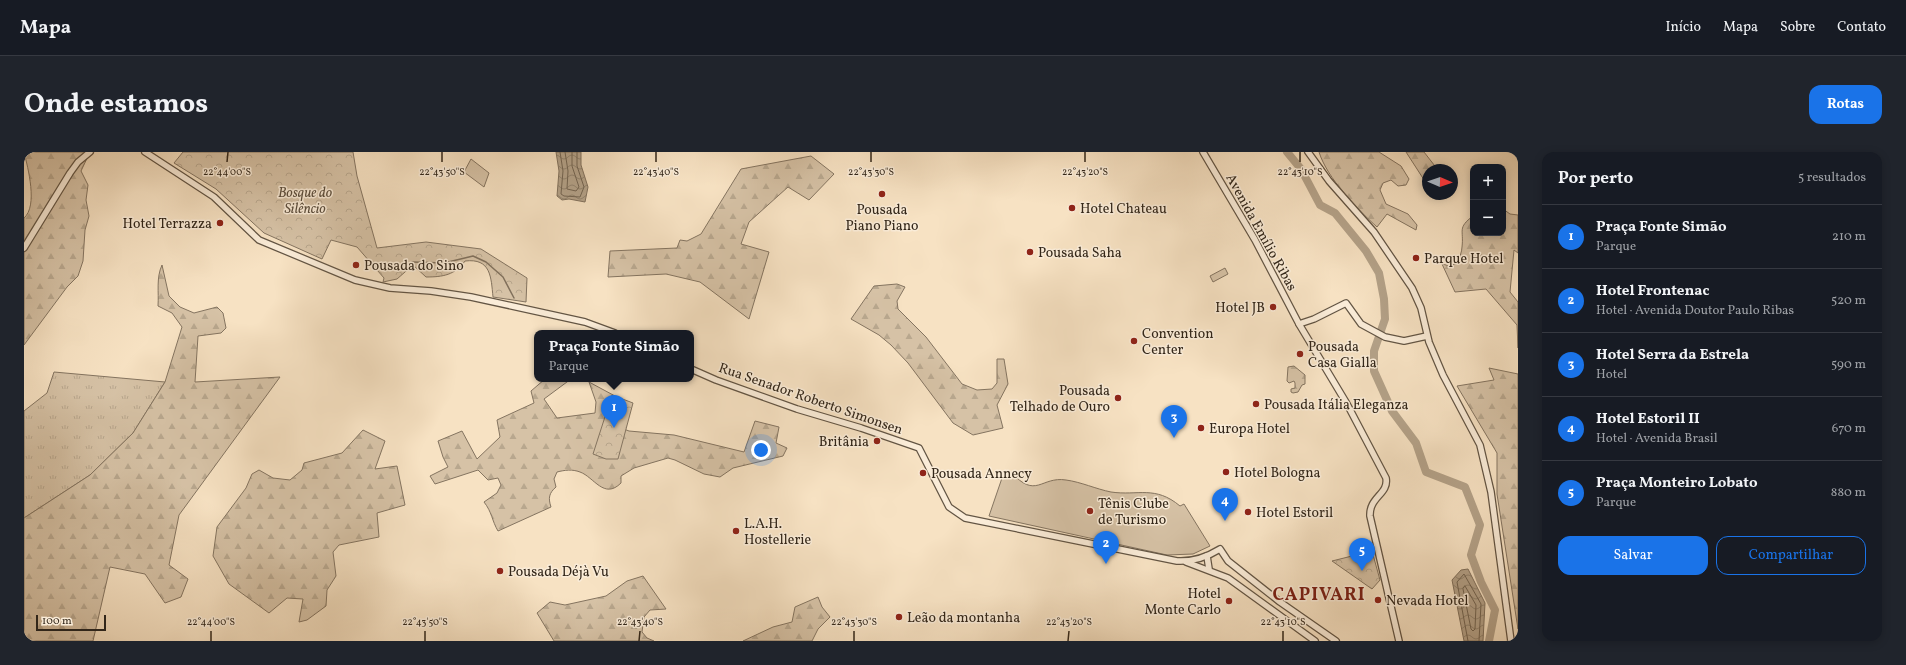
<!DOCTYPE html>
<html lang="pt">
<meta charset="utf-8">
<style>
:root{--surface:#171b24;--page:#20242c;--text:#f1f3f6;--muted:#9ea1a6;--line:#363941;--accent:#1a73e8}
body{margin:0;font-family:Vollkorn,serif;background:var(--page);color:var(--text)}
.controls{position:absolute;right:12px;top:12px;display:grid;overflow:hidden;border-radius:8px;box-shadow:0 2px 10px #0003}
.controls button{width:36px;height:36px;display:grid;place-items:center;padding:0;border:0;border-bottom:1px solid var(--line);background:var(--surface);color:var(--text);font:20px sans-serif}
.compass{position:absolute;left:1398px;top:12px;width:36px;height:36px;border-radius:50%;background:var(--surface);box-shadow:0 2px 10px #0003;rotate:92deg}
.scale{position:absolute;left:12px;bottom:10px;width:70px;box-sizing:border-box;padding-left:4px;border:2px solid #322619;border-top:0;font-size:11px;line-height:14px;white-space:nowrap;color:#322619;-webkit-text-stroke:3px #faecd8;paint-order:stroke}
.you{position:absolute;left:737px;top:298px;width:14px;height:14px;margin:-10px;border:3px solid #fff;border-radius:50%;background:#1a73e8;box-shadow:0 0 0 6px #1a73e833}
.badge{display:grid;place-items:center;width:26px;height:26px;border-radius:50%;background:var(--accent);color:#fff;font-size:13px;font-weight:700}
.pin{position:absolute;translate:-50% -33px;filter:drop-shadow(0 1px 2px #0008)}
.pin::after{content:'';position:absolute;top:21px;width:14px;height:12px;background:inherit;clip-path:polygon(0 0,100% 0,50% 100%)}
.popup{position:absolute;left:510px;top:178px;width:160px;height:52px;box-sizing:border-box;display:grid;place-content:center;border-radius:8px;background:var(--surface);filter:drop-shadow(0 1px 3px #0005);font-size:13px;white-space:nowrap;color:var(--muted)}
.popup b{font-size:15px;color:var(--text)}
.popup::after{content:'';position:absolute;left:50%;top:100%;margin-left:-8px;border:8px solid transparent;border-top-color:var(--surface)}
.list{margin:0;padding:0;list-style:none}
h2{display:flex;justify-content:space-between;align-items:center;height:52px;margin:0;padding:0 16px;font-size:17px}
h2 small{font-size:13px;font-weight:400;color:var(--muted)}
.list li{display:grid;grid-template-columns:26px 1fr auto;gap:12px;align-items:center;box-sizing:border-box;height:64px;padding:0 16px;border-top:1px solid var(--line)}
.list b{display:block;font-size:15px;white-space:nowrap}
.list p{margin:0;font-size:13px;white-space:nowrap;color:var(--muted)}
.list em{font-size:13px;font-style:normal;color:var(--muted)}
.actions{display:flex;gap:8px;padding:12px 16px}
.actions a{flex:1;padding:9px 0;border:1px solid var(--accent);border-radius:12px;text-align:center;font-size:14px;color:var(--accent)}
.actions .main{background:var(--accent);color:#fff}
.map{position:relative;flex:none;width:1494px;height:489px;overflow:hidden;border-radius:12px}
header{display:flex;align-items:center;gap:24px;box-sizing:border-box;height:56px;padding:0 20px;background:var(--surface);border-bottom:1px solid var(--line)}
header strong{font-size:19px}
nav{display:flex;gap:22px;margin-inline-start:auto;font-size:14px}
.intro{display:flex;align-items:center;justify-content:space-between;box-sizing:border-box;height:96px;padding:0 24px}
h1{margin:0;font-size:28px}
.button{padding:10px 18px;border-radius:12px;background:var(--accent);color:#fff;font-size:14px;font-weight:700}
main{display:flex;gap:24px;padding:0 24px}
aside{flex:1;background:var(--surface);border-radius:12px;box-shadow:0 2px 10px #0003}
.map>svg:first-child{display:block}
</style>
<header>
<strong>Mapa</strong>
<nav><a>Início</a><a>Mapa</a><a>Sobre</a><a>Contato</a></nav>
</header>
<div class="intro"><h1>Onde estamos</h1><a class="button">Rotas</a></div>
<main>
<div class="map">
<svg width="1494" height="489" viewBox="0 0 1494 489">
<defs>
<pattern id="grass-tufts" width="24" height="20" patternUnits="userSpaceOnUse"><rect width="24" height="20" fill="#d6c2a6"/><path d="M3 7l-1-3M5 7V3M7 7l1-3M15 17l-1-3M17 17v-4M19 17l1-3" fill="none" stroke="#b8a78e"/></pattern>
<pattern id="forest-firs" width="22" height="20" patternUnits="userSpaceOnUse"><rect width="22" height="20" fill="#d6c2a6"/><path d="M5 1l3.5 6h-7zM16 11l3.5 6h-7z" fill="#b8a78e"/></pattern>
<pattern id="park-crowns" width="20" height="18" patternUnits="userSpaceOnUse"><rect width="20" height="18" fill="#d6c2a6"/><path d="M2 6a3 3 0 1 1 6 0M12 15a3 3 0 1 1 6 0" fill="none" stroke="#b8a78e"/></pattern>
<pattern id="water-waves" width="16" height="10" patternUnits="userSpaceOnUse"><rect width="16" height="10" fill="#b4a289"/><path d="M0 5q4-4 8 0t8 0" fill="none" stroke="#93846f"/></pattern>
</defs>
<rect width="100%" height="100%" fill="#f7e2c3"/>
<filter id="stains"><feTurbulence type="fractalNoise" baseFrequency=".005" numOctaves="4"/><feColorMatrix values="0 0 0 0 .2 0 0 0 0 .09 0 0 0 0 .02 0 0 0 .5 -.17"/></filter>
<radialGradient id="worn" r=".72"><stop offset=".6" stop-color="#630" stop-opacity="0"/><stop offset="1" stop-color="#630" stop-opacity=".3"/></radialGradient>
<!-- grass -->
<path fill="url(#grass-tufts)" stroke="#847460" d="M30,220L141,230L109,281L66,323L0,366V259L23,241Z"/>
<!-- forest -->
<g fill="url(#forest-firs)" stroke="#847460">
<path d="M0,0H66L57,19L64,33L62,48L65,64L61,78L59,109L54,124L43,135L0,193V66C14,54 4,16 0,0Z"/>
<path d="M1295,0H1355L1377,14L1385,27L1382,33L1374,34L1367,28L1359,31L1356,38L1362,52L1384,62L1393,73L1392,78L1363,62L1353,75C1333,57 1303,26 1295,0Z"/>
<path d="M1382,0H1400L1414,18H1404V34Z"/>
<path d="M787,4L810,22L785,48L764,35L725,70L717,92L745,100L725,167L676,130L642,122L584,125L586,99L653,96L656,88L663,89L677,82L717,17Z"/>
<path d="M1479,57L1486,62L1494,63V101L1490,98L1486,140L1494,150V196L1493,173L1462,137L1431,140L1418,112L1426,114L1434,111C1435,106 1438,100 1438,95C1440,78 1433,76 1449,64V81H1479Z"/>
<path d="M138,113L145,144L156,155L170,161L193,155L199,161L202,176L197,181L174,184L171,230L256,225L155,363L145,413L164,427L157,445L141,451L121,422L86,415L69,489H0V366L66,323L109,281L141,230L158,175L148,161L134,154C135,140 132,126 138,113Z"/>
<path d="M873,132L881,135L873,149L874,157L902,185L938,232L953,238L968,237L973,231V207H980L984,232L973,253L979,276L949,283L929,271L884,211L867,193L855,183L827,167L850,134Z"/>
<path d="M1270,214L1281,223V232L1278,233L1274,240L1269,241L1267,240V237L1271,236V231L1270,229L1265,231L1263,229L1264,215Z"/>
<path d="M1465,216L1494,222V477L1473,342V301L1433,234L1470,228Z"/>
<path d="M521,227H547L520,247L533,266L571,261L572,250L565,230L591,244L587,272L605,279L650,283L720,300L731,269L755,275L752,291L763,296L759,304L709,316L696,325L680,322L651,308L644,306L610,316L597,324V331C580,348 570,325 556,320C548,317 541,318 533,320L530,327L532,335C525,341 524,346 527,355L474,379C468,369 468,360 460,350L473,341L477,333L474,326L464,328L454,318L411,332L406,324L424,315L419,305L414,289L438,279L453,307L476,285L473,268L510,251L507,239Z"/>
<path d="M339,278L361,289L351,317L373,314L381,353L353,361L355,385L315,393L309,400L312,424L303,438L302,454L283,468L275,470L279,447L263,446L245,461L205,432L189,404L193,375L222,336L228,322L235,318L249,326L266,328L278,318L280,311L318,301Z"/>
<path d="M619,424L642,457L626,458L620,465L618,480L623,486L630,489H530L513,461L526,450L541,453L582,444L603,429Z"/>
<path d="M794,445L798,455L806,465L794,477L788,489H719L749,475L768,470L771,455Z"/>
</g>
<!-- park -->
<g fill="url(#park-crowns)" stroke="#847460">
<path d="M159,0H329L333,24L353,96L402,90L457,97L503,126L502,150L469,145C467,125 467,106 441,109C431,123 419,125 402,125L389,113L373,127L359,130L360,126L333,95L307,88L298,107L240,81L192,37L150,11Z"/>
<path d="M588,243L609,251L594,307H582L569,302Z"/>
<path d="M1348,399L1356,428L1348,437L1308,409Z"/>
</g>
<!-- pitch -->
<g fill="#d6c2a6" stroke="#847460">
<path d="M447,7L465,21L460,35L440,20Z"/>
<path d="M1201,116L1204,122L1189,130L1186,124Z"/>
<path d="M987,320C1012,348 1017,324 1042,328C1057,330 1072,337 1087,340C1114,344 1131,333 1156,354L1160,352L1186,394L1169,402L1143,403L965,364L978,326Z"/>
</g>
<!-- water -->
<g fill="url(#water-waves)" stroke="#80705c">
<path d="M532,0H557V13L564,35L561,50L545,47L538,48L533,44L535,19Z"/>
<path d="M1444,417L1461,451L1459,489H1440L1428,428L1437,418Z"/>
</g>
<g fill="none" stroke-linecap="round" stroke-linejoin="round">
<!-- shore -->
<g stroke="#736451" stroke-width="1">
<path d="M536,0L539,19L537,42L540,44L556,45L560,35L553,14V0"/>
<path d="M541,0L544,19L543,37L552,39L555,35L548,14V0"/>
<path d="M1441,434L1452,453L1451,477L1449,479L1447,477L1439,437Z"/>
<path d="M1444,489L1433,430L1440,422L1457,452L1455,489"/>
</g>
<!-- stream -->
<path stroke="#80705c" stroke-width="1.5" d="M388,110L420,111L449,104L462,110L479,125L490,146"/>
<!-- river -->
<path stroke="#b4a289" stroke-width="8" d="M1263,0L1277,17L1296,53L1311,61L1342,99L1355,121L1360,147L1361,167L1350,199V219L1368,259L1392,291L1402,320L1441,335L1456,373L1447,403L1457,430L1471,458L1465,489"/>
<!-- tertiary casing -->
<g stroke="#635544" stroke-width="8">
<g id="tertiary">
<path d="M121,0L190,45L235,88L331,128L366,136L407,139L447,145L561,170L591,181"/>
<path d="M1179,0L1231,88L1275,172L1323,252L1362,326C1365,342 1345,345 1346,364L1375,489"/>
<path d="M1284,0L1305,29L1350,80L1388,136L1397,156L1405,190L1419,223L1456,293L1467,340L1487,489"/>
<path d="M0,96L46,21L54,10L66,0"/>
<path d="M1275,172L1290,167L1322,151L1337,172L1361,185L1380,189L1403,184"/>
<path d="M667,217L692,228L773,257L837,276L895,296L925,355L941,366L1153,409C1169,410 1183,405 1196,397L1204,409L1256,450L1312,489"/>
<path d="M1183,404L1185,417"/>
<path d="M1162,410L1204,426L1291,489"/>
</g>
</g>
<!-- tertiary -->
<use href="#tertiary" stroke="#faecd8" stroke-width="5.5"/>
</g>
<!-- ticks -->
<path fill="none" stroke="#322619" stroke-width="1.5" d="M203,10L204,0M418,10V0M632,10V0M847,10V0M1061,10V0M1276,10V0M187,489V479M401,489V479M615,489L616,479M830,489V479M1044,489L1045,479M1259,489V479"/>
<!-- markers -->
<g fill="#8f2418" stroke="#faecd8" stroke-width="1.5">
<circle cx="858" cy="42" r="4"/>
<circle cx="1048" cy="56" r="4"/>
<circle cx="196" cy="71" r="4"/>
<circle cx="1006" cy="100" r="4"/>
<circle cx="1392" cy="106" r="4"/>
<circle cx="332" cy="113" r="4"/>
<circle cx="1249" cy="155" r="4"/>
<circle cx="1110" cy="189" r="4"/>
<circle cx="1276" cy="202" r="4"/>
<circle cx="1094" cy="246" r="4"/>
<circle cx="1232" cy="252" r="4"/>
<circle cx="1177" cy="276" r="4"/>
<circle cx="853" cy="289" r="4"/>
<circle cx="1202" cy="320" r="4"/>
<circle cx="899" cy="321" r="4"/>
<circle cx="1066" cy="359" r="4"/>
<circle cx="1224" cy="360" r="4"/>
<circle cx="712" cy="379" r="4"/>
<circle cx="476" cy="419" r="4"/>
<circle cx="1354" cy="448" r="4"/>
<circle cx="1205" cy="449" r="4"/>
<circle cx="875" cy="465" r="4"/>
</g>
<g text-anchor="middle" stroke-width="3" stroke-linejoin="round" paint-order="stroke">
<!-- park labels -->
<g font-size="14" font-style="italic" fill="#5b4d3c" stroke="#faecd8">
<text x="281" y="45">Bosque do<tspan x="281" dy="16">Silêncio</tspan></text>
</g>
<!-- poi labels -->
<g font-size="14" fill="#322619" stroke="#faecd8" text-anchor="start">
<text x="1056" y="61">Hotel Chateau</text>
<text x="858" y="62" text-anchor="middle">Pousada<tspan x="858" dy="16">Piano Piano</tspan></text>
<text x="188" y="76" text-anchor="end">Hotel Terrazza</text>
<text x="1014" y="105">Pousada Saha</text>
<text x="1400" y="111">Parque Hotel</text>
<text x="340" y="118">Pousada do Sino</text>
<text x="1241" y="160" text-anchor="end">Hotel JB</text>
<text x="1118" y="186">Convention<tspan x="1118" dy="16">Center</tspan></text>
<text x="1284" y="199">Pousada<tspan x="1284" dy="16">Casa Gialla</tspan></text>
<text x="1086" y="243" text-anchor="end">Pousada<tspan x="1086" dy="16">Telhado de Ouro</tspan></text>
<text x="1240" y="257">Pousada Itália Eleganza</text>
<text x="1185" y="281">Europa Hotel</text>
<text x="845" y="294" text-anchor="end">Britânia</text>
<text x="1210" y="325">Hotel Bologna</text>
<text x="907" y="326">Pousada Annecy</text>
<text x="1074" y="356">Tênis Clube<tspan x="1074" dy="16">de Turismo</tspan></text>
<text x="1232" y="365">Hotel Estoril</text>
<text x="720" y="376">L.A.H.<tspan x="720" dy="16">Hostellerie</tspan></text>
<text x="484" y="424">Pousada Déjà Vu</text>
<text x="1197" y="446" text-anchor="end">Hotel<tspan x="1197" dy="16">Monte Carlo</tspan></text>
<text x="1362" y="453">Nevada Hotel</text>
<text x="883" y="470">Leão da montanha</text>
</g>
<!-- street labels -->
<g font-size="14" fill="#322619" stroke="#faecd8">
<text transform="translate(1238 80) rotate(61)" y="5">Avenida Emílio Ribas</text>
<text transform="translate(787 246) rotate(19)" y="5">Rua Senador Roberto Simonsen</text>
</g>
<!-- district labels -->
<g font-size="18" font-weight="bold" letter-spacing="1" fill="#7a1f14" stroke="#faecd8">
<text x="1295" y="448">CAPIVARI</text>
</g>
</g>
<g font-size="10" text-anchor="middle" fill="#322619" stroke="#faecd8" stroke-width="3" stroke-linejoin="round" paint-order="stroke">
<text x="203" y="23">22°44'00"S</text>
<text x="418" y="23">22°43'50"S</text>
<text x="632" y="23">22°43'40"S</text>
<text x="847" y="23">22°43'30"S</text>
<text x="1061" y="23">22°43'20"S</text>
<text x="1276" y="23">22°43'10"S</text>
<text x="187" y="473">22°44'00"S</text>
<text x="401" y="473">22°43'50"S</text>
<text x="616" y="473">22°43'40"S</text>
<text x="830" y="473">22°43'30"S</text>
<text x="1045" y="473">22°43'20"S</text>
<text x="1259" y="473">22°43'10"S</text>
</g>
<rect width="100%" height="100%" filter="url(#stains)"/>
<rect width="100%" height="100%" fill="url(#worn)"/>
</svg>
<div class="controls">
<button>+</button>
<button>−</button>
</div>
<svg class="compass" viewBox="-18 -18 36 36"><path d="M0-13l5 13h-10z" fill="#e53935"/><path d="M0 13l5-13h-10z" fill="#9ea1a6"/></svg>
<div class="scale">100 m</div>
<div class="you"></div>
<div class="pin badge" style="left:590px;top:276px">1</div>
<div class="popup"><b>Praça Fonte Simão</b>Parque</div>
<div class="pin badge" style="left:1082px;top:412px">2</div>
<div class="pin badge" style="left:1150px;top:286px">3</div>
<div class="pin badge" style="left:1201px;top:369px">4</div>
<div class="pin badge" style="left:1338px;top:419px">5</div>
</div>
<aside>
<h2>Por perto<small>5 resultados</small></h2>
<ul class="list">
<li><span class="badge">1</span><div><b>Praça Fonte Simão</b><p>Parque</p></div><em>210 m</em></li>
<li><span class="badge">2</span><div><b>Hotel Frontenac</b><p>Hotel · Avenida Doutor Paulo Ribas</p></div><em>520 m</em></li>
<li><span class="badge">3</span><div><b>Hotel Serra da Estrela</b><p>Hotel</p></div><em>590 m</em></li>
<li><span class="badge">4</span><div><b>Hotel Estoril II</b><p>Hotel · Avenida Brasil</p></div><em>670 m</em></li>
<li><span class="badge">5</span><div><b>Praça Monteiro Lobato</b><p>Parque</p></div><em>880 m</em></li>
</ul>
<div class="actions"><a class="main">Salvar</a><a>Compartilhar</a></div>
</aside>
</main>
